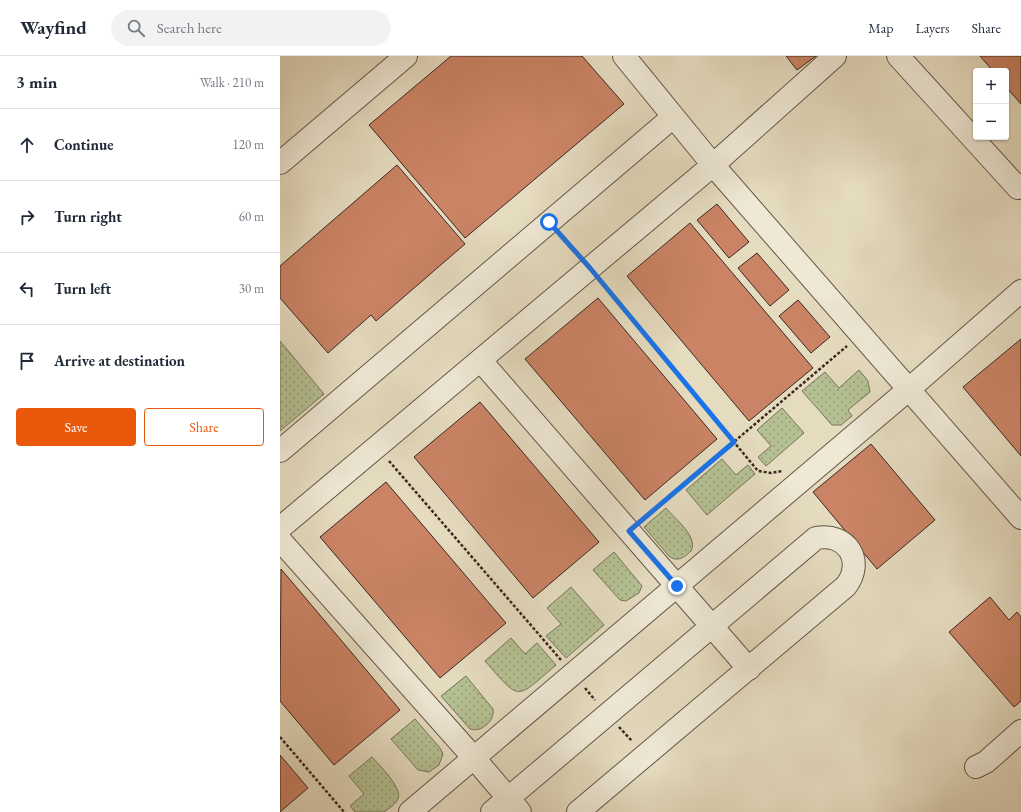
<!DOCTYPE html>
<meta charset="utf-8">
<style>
:root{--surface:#fff;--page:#f2f2f3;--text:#1f2937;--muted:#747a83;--line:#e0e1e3;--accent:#ea580c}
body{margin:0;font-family:"EB Garamond",serif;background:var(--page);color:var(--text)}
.controls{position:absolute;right:12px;top:12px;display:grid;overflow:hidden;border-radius:4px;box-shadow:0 1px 3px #0004}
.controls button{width:36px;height:36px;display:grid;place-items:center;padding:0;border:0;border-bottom:1px solid var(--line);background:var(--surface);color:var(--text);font:20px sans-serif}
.stop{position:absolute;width:12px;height:12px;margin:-9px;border:3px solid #1a73e8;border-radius:50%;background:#fff}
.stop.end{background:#1a73e8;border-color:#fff;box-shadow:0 1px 4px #0008}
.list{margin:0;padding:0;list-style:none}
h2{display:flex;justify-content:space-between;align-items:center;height:52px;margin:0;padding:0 16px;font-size:17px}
h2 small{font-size:13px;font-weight:400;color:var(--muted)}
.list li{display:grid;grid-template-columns:26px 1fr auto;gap:12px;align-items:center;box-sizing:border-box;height:72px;padding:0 16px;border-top:1px solid var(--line)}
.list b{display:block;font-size:15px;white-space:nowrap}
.list em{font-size:13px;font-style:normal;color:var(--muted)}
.actions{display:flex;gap:8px;padding:12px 16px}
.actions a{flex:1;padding:9px 0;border:1px solid var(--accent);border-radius:4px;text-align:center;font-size:14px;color:var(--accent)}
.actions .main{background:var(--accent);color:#fff}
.icon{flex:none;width:22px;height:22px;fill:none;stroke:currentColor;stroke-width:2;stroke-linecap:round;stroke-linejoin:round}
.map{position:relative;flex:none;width:741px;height:756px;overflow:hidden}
header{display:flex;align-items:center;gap:24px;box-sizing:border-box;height:56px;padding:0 20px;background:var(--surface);border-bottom:1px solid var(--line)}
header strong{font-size:19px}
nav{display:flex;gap:22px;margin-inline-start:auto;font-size:14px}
.search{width:280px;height:36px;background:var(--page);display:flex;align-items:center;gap:10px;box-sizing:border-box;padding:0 14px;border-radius:22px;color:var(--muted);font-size:15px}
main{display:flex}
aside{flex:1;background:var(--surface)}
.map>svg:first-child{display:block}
</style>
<header>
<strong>Wayfind</strong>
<div class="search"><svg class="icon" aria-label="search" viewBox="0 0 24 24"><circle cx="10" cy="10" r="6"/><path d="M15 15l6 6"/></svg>Search here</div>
<nav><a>Map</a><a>Layers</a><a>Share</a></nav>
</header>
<main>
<aside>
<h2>3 min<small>Walk · 210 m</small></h2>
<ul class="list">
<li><svg class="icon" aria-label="ahead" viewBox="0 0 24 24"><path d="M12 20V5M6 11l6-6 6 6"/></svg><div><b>Continue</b></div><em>120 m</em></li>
<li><svg class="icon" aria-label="right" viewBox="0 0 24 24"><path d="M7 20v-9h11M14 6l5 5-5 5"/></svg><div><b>Turn right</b></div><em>60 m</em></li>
<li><svg class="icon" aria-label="left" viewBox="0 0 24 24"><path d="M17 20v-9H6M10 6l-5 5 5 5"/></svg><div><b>Turn left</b></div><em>30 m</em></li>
<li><svg class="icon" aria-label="arrive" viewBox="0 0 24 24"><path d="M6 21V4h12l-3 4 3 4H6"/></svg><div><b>Arrive at destination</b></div></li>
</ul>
<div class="actions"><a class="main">Save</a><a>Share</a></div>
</aside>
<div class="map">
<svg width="741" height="756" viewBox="0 0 741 756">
<defs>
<pattern id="grass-dots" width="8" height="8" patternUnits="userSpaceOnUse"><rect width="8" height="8" fill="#b4c092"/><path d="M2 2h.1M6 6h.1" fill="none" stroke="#939c77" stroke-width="1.8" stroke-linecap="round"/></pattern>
</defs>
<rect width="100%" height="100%" fill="#e5dbbf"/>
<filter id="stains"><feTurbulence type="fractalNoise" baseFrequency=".005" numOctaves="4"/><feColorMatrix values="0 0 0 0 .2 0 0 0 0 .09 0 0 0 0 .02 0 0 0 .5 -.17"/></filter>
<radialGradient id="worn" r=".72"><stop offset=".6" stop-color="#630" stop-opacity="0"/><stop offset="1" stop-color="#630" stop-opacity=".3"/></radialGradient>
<!-- grass -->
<g fill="url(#grass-dots)" stroke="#77745a">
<path d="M0,285L44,338L0,375Z"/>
<path d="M579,314L588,325L590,336L568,354L572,360L561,369H552L522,335L545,316L559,332Z"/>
<path d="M502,352L524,377L486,410L478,401L491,390L477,374Z"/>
<path d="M442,403L456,419L468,409L475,418L427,459L406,434Z"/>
<path d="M386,452C394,462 419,481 411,495C405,501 397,507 389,500L364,471Z"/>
<path d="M334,496L362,530L359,537L346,545L340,544L313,514Z"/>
<path d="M291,531L324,569L286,602L266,580L281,568L267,552Z"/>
<path d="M231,582L245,598L257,587L276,609C235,644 241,646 205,605Z"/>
<path d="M186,620L213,653C215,665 201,677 190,673L161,640Z"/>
<path d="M135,663L160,692L163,698L159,709L149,716L138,714L111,683Z"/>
<path d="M92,701C99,709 123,732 118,743C116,748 109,752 104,756H75L70,750L84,738L69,720Z"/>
</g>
<!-- building -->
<g fill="#ca8365" stroke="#3a2821">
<path d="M171,0H302L344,48L185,182L89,69Z"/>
<path d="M506,0H536L517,14Z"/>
<path d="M700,0H741V48L726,31V15H713Z"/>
<path d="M117,109L185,188L96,265L91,259L48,297L0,242V210Z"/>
<path d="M437,148L469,186L449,202L417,164Z"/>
<path d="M410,167L533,312L469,365L347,220Z"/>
<path d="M477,197L509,234L490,250L458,212Z"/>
<path d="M318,242L437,383L365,444L245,303Z"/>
<path d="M518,244L550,281L531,297L499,260Z"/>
<path d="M741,283V400L683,331Z"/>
<path d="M200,346L319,486L253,542L134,401Z"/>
<path d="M591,388L655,464L597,513L533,436Z"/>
<path d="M106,426L226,567L160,622L40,481Z"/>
<path d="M1,513L120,654L54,709L0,645Z"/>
<path d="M710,541L729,564L737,556L741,561V645L734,651L669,576Z"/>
<path d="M0,699L28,732L0,756Z"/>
</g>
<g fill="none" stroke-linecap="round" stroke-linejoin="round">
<!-- minor casing -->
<g stroke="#655548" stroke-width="24">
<g id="minor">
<path d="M344,0L433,109L741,462"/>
<path d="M618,0L738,132L741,129"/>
<path d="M0,107L126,0"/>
<path d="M201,305L469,613"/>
<path d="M0,395L393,61"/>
<path d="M0,472L433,109L555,0"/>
<path d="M0,484L194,702L240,756"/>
<path d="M696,711L706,706L741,675"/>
<path d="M130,756L628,334L741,235"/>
<path d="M212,756L536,482C567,476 585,505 566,530L298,756"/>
</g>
</g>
<!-- path -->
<g stroke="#3a2821" stroke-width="2.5" stroke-dasharray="3 2" stroke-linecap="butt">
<path d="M281,180L298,199"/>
<path d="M322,227L478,415L491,417L502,415"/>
<path d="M109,405L281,604"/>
<path d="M363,463L567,290"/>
<path d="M305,632L315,644"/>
<path d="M339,671L352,685"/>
<path d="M0,681L64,756"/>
</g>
<!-- minor -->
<use href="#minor" stroke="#eee8d5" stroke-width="22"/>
</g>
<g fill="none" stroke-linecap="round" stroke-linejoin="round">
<!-- route -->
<path stroke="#1a73e8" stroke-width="5" d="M269,166L310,212L454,386L349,475L397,530"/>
</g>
<rect width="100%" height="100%" filter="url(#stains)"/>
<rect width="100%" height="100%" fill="url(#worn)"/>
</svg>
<div class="controls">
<button>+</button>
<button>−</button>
</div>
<div class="stop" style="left:269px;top:166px"></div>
<div class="stop end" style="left:397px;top:530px"></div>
</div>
</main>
